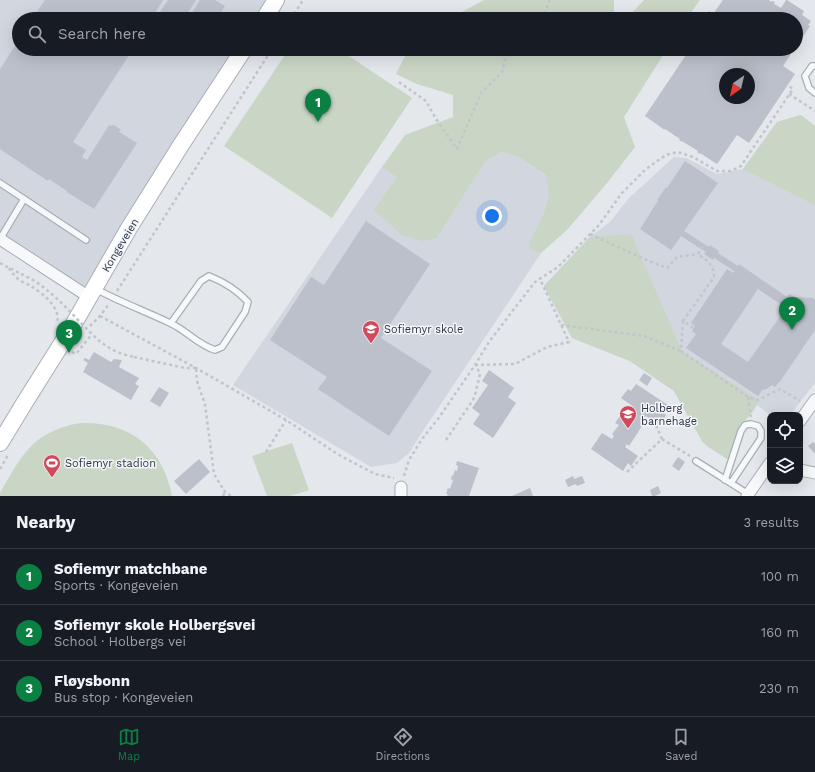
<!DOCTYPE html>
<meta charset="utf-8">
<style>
:root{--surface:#171b24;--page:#242831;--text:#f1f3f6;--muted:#9ea1a6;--line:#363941;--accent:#0b8043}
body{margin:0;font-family:"Work Sans",sans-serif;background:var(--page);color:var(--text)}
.controls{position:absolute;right:12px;bottom:12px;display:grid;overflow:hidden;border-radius:8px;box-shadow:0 4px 16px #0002}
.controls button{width:36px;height:36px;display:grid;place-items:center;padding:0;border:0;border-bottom:1px solid var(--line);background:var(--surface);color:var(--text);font:20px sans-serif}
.compass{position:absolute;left:719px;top:68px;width:36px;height:36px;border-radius:50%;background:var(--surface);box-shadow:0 4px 16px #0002;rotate:214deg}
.you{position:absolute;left:492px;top:216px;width:14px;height:14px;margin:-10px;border:3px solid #fff;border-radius:50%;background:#1a73e8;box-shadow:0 0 0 6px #1a73e833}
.badge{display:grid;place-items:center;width:26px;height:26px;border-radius:50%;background:var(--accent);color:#fff;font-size:13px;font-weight:700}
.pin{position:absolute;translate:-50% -33px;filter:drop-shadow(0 1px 2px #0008)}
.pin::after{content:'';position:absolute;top:21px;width:14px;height:12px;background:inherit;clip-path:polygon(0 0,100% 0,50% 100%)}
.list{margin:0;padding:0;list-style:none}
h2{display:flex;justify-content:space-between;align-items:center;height:52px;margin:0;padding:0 16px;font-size:17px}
h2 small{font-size:13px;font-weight:400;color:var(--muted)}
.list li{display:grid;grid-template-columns:26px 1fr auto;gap:12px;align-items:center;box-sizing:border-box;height:56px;padding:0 16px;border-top:1px solid var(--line)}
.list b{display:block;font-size:15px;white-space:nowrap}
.list p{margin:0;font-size:13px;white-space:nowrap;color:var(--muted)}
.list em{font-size:13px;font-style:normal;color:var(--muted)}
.icon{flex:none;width:22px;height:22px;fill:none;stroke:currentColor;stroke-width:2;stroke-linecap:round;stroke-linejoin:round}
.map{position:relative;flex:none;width:815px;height:496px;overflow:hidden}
.search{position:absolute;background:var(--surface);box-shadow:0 4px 16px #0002;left:12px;right:12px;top:12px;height:44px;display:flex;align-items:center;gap:10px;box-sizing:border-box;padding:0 14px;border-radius:22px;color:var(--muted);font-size:15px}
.sheet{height:220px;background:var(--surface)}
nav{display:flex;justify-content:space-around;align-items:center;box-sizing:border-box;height:56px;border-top:1px solid var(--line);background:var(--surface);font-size:11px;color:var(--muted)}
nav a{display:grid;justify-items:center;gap:2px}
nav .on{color:var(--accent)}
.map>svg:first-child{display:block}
</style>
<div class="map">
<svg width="815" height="496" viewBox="0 0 815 496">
<rect width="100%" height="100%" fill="#e4e7ec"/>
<!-- built -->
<g fill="#d2d6de">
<path d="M0,0H266L254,19H19V49H236L82,297L0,240Z"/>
<path d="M801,115L815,126V383L790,415H770L757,405L750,415L740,425L729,460L707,446L702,441L674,391L630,361L572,338L544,286L590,237L610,222L629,198L674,157L686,158L717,174L743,169L777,122Z"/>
<path d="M501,152L520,158L546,175L549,195L532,251L541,253L421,434L409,453L397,463L371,467L233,385L382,167L397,176L437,238L485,162Z"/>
</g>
<!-- green -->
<g fill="#c9d6c5">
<path d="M484,0H614V12L628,17L644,0H700L686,19H449Z"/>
<path d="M289,49H338L412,98L332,218L224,146Z"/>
<path d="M410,49H667L624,117L635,147L607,183L567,230L541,253L532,251L529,244L543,215L549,195L546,175L520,158L501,152L485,162L437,238L423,241L402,235L374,210L397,177L382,167L405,135L453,117V95L417,84L396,74L408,50Z"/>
<path d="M801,115L815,126V205L743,169L777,122Z"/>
<path d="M631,234L682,351L758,400L757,405L750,415L740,425L729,460L707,446L702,441L674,391L630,361L572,338L544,286L590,237Z"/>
<path d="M80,423C129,421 163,447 172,496H0V493C22,455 32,432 80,423Z"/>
<path d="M292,443L309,490L290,496H267L252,456Z"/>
</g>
<!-- building -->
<g fill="#bbc0ca" fill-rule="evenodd">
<path d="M45,0H163L151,19H32Z"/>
<path d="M168,0H196L184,19H157L156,18Z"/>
<path d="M200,0H215L225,6L217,19H188Z"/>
<path d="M723,0H769L771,2L772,1L775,2L774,4L781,8L786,0H787L804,11L802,15L811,21L808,25L810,26L796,47V19H704L709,11L713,14Z"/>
<path d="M19,40V49H133L73,142L86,150L82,157L87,160L109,125L110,126L114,125L121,130L119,132L137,143L94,209L67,192V191L49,179L48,181L0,149V69Z"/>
<path d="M690,49H794L783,66L795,74L749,143L737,135L717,164L700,153V154L697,152L698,151L682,141V142L679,140L680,139L665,129L664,130L662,128L645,116ZM725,74H749V98H725Z"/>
<path d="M685,161L718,183L684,231L709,247L710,245L719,251L718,253L738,266L739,264L787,297L789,294L795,297L813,298L815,300V330L779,383V382L775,387L772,385L765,390L763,389L758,396L686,348L696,334L692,331L695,326L691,323L727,269L733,273L734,271L714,258L713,260L704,254L706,252L681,236L671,250L640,229L658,201L657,200L666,187L667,188ZM758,289L786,308L748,362L721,344Z"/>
<path d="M366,221L430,264L381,338L432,371L389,436L318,389L327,377L270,340L311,277L324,285Z"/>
<path d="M94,352L111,362L114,359L122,360L119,367L139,378L135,384L139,386L131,400L83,372L88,363L83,360L85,358L89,360Z"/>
<path d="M489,370L514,388L508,397L516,403L493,438L473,424L480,414L472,408L488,385L482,381Z"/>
<path d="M644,373L652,378L647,386L639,380Z"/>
<path d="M636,384L668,405L663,412L666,415L660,425L646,416L644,419L646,420L629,446L627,444L625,447L638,456L631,466L628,463L623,471L591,449L602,433L612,439L614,436L612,434L619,425L615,423L620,416L623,418L630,409L632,410L634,407L621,398L628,389L631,391Z"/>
<path d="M159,387L169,393L160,407L150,401Z"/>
<path d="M813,442L815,444V454L808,446Z"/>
<path d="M678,457L685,462L679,471L672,466Z"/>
<path d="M199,459L210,472L186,494L174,481Z"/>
<path d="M457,461L479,468L469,496H447L448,494H446L448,488L450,489L453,480L451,479L452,475L453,476L455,470L457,471L458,466L456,465Z"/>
<path d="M573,476L574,479L582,476L585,483L577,486L576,484L568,487L565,480Z"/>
<path d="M658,486L661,493L655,496H652L650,490Z"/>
<path d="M530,488L533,496H512Z"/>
</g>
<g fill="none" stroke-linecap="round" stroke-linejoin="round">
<!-- service casing -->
<g stroke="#a9aeb7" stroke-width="8">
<g id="service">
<path d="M815,66H812L805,76L809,88L815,93"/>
<path d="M0,183L86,240"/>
<path d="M0,239L24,199"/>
<path d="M96,289C120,302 145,311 170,323C186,330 198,345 215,350L222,347L245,312L248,302C238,291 224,282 209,276L201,281L171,323"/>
<path d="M696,461L748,494"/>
<path d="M725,480L741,431L745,425L751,424L758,426L761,431V438L731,483"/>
</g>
</g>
<!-- minor casing -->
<g stroke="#a9aeb7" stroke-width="13">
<g id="minor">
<path d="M0,239L89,297"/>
<path d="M800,421L815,400"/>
<path d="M800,470L815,473"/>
<path d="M401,496V487"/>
<path d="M747,496L770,463"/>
</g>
</g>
<!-- secondary casing -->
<g stroke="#a9aeb7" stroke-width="18">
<g id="secondary">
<path d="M264,19L276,0"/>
<path d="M0,443L25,402L69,332L129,228L181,145L244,49"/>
</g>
</g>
<!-- path -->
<g stroke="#c2c5cb" stroke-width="2.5" stroke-dasharray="3 3" stroke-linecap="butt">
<path d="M291,19L303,0"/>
<path d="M542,19L550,0"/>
<path d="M399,82L426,101L436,119L457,149L481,93L502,72L505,58L514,49"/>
<path d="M789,94L815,111"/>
<path d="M590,234L642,258L667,268L677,257L698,254L703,246"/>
<path d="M0,263L21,274"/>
<path d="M9,268C11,272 14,275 17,278C21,282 27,284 31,286C43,294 61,307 57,323"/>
<path d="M117,291L272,49"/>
<path d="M100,316L196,368L286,420L339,455L375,474L394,478"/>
<path d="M683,321L681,351L748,397L758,400L780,389L800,401"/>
<path d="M561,325L644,336L681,351"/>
<path d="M90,326L100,316L109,304"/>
<path d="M693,328L683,321L714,277C714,264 707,261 698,254"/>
<path d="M72,352L76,354L92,334"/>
<path d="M134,357L185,368H196"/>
<path d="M475,365L515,364L547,347L569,342L540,279"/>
<path d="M196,369L197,381L205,404L214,474L225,492L231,496"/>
<path d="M748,397L751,417"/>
<path d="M662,439L690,456"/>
<path d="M446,440L473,400L475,395L480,374L476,365"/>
<path d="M266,452L286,420"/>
<path d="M0,469L8,455"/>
<path d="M627,472L662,439L656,425"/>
<path d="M404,476L409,460L422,439L438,419L475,365L489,342L514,309L535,282L558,267L599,225L622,193L646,169L666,155L678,152L693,157L717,171H731L741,166L749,154L793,89L787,85"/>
<path d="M223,496L225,492"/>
</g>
<!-- service -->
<use href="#service" stroke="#f7f8fa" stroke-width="5.5"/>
<!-- minor -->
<use href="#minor" stroke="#f7f8fa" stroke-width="11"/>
<!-- secondary -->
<use href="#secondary" stroke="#fff" stroke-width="16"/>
<!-- path-bridge -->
<path stroke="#c2c5cb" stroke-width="2.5" stroke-dasharray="3 3" stroke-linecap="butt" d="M21,274C47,285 65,307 85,327C92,334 99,342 108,347C116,352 125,355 134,357"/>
</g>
<!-- icons -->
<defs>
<g id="school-pin" transform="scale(0.9)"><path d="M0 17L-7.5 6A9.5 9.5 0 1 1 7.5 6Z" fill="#d1495b" stroke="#f4f6f9"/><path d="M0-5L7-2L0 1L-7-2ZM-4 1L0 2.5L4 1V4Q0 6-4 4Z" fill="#fff"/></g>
<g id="stadium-pin" transform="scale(0.9)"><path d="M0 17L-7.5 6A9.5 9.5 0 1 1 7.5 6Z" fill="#d1495b" stroke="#f4f6f9"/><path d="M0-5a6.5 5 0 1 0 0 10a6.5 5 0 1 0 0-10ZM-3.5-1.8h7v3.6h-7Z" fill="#fff"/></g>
</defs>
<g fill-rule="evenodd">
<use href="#school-pin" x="371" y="329"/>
<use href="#school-pin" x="628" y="414"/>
<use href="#stadium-pin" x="52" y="463"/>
</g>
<g text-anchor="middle" stroke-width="3" stroke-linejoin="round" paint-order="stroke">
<!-- street labels -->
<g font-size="11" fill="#2b3445" stroke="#f4f6f9">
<text transform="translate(120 245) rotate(-59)" y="4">Kongeveien</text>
</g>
<!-- poi labels -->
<g font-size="11" fill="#2b3445" stroke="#f4f6f9" text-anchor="start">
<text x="384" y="333">Sofiemyr skole</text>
<text x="641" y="412">Holberg<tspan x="641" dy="13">barnehage</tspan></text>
<text x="65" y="467">Sofiemyr stadion</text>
</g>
</g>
</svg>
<div class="controls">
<button><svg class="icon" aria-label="locate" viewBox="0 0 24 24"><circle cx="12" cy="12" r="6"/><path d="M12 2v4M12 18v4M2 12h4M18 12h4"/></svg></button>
<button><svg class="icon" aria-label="layers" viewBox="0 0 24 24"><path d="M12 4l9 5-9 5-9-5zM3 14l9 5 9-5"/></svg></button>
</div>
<svg class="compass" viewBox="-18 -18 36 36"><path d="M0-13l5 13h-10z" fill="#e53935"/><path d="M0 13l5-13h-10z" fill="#9ea1a6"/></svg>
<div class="you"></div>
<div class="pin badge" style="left:318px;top:122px">1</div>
<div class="pin badge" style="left:792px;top:330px">2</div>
<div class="pin badge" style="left:69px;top:353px">3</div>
<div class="search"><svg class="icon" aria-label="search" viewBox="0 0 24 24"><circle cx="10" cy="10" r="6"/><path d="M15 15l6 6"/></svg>Search here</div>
</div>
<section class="sheet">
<h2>Nearby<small>3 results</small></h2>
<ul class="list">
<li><span class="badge">1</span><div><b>Sofiemyr matchbane</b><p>Sports · Kongeveien</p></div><em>100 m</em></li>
<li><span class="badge">2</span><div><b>Sofiemyr skole Holbergsvei</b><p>School · Holbergs vei</p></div><em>160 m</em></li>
<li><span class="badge">3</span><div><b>Fløysbonn</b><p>Bus stop · Kongeveien</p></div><em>230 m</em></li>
</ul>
</section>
<nav>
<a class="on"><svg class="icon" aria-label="map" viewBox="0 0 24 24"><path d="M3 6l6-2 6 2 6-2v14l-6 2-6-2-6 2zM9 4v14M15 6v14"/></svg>Map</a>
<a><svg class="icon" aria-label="directions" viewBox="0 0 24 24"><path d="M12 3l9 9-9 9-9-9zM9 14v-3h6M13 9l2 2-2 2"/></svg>Directions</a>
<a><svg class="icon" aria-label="saved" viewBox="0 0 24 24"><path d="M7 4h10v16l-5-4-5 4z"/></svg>Saved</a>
</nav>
